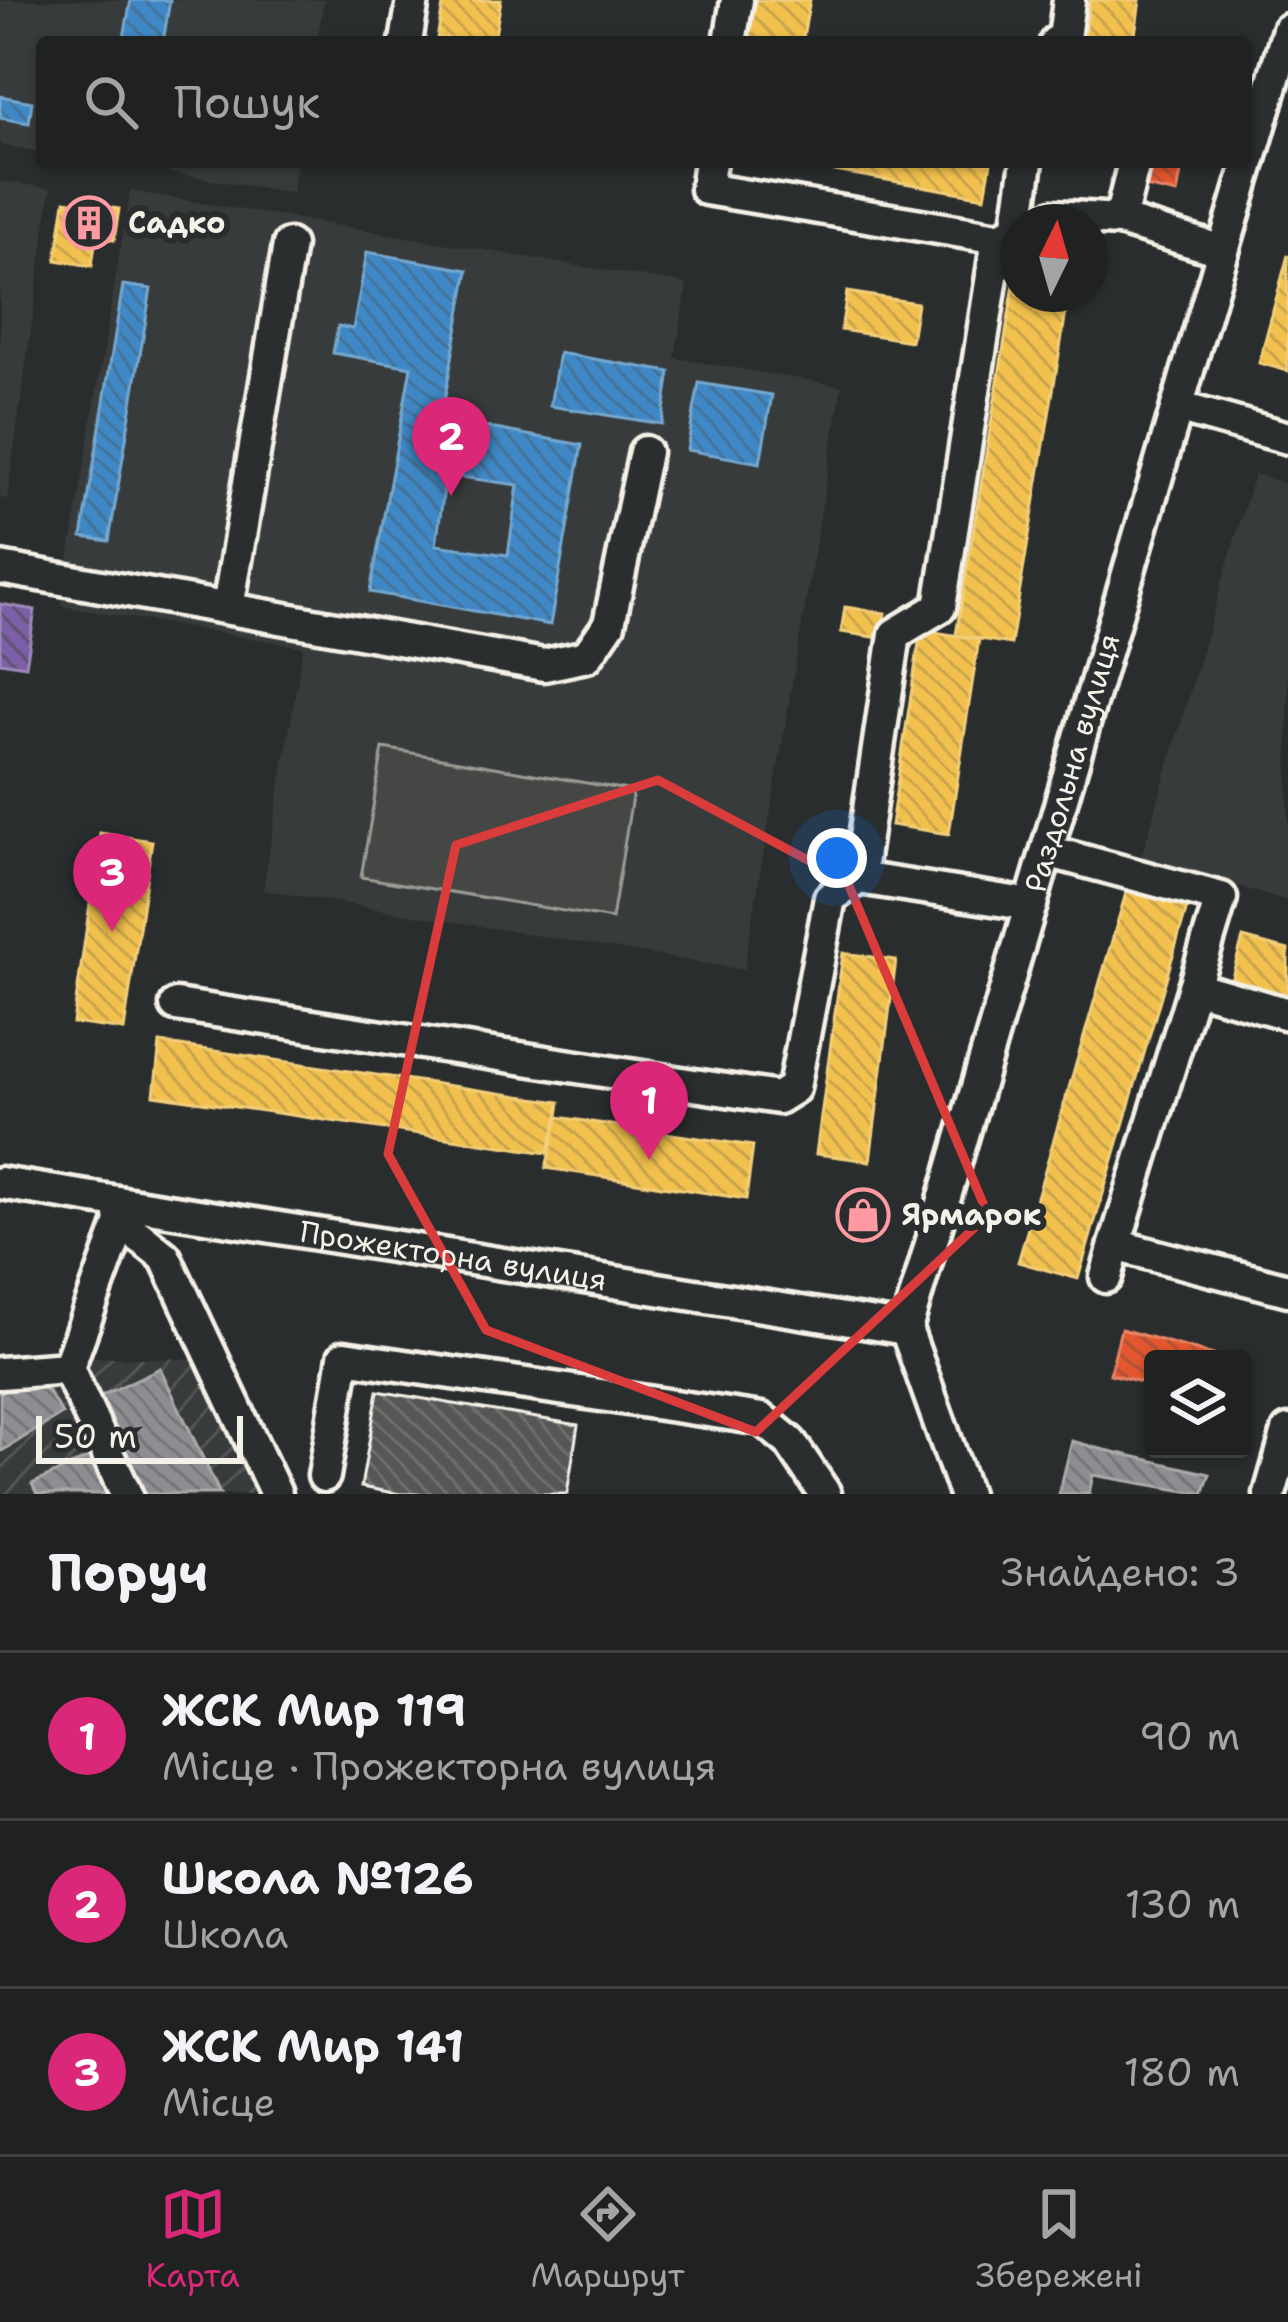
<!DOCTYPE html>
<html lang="uk">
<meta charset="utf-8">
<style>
:root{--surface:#202222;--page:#282a2a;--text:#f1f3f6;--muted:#a2a4a5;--line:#3d3f40;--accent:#db2777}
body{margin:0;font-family:"Shantell Sans",sans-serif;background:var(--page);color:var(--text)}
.controls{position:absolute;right:36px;bottom:36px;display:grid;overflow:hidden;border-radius:12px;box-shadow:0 3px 9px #0004}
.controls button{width:108px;height:108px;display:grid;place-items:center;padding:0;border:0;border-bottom:3px solid var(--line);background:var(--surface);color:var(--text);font:60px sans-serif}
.compass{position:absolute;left:1000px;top:204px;width:108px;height:108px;border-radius:50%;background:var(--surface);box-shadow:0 3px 9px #0004;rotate:5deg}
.scale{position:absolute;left:36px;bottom:30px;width:207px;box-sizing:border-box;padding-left:12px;border:6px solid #f4f1e8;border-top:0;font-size:33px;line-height:42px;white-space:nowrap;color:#f4f1e8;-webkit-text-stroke:9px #2a2d2e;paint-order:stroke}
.you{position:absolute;left:837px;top:858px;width:42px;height:42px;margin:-30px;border:9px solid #fff;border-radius:50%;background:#1a73e8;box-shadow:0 0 0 18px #1a73e833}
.badge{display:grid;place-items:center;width:78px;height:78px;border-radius:50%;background:var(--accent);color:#fff;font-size:39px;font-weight:700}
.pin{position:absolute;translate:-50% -99px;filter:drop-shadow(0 3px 6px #0008)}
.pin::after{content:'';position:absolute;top:63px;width:42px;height:36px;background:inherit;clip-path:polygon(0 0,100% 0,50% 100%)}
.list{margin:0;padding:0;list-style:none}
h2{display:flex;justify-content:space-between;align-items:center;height:156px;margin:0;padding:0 48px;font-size:51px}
h2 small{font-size:39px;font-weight:400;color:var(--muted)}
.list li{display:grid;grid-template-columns:78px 1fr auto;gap:36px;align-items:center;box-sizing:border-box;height:168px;padding:0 48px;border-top:3px solid var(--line)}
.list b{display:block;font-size:45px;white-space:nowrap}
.list p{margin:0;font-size:39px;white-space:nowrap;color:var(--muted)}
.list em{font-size:39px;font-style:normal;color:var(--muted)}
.icon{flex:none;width:66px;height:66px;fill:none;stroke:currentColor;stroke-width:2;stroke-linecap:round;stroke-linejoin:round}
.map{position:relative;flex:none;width:1288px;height:1494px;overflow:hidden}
.search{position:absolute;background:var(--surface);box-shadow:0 3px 9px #0004;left:36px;right:36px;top:36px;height:132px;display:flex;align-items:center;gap:30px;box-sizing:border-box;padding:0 42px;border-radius:12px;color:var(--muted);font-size:45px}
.sheet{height:660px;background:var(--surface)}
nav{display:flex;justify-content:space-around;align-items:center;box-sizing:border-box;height:168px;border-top:3px solid var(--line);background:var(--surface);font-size:33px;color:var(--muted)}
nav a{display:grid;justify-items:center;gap:6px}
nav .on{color:var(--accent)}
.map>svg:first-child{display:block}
</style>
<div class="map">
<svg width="1288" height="1494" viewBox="0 0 1288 1494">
<defs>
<pattern id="industrial-furrows" width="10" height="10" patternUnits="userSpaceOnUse" patternTransform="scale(3)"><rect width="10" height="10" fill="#373a3a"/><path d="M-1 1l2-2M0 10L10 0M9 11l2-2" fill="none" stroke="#555756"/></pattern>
<pattern id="homes-back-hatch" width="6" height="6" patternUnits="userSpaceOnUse" patternTransform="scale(3)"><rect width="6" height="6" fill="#f2c14e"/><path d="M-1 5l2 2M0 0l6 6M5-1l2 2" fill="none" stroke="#c8a34c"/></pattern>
<pattern id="shops-back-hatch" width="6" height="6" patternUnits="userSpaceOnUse" patternTransform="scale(3)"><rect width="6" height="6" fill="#e4572e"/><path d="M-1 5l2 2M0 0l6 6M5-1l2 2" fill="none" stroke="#ae5236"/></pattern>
<pattern id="offices-back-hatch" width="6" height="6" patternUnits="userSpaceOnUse" patternTransform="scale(3)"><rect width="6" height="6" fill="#7b5ea7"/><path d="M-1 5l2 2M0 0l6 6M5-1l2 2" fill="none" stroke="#605272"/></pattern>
<pattern id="schools-back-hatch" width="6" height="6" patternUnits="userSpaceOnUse" patternTransform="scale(3)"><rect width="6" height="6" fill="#3f88c5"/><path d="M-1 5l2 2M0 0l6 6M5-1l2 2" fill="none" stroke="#427299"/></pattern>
<pattern id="industry-back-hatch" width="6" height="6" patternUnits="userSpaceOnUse" patternTransform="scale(3)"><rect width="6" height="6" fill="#8d8d92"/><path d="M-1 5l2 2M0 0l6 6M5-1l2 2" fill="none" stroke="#757577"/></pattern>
<pattern id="building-back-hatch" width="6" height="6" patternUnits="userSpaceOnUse" patternTransform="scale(3)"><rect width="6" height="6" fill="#555756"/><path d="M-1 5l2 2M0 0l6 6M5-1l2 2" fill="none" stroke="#6e706e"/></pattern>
</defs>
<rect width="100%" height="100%" fill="#2a2d2e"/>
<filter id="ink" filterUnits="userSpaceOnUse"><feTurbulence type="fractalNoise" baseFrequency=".00833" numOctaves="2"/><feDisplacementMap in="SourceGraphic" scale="24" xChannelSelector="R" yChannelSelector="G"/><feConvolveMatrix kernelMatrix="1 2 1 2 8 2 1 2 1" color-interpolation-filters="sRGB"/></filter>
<g filter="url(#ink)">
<!-- built -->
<g fill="#373a3a">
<path d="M0,0H324L317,42H42V152L0,145Z"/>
<path d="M103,162H297L292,193Z"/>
<path d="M0,181L51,188L7,499L0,498Z"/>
<path d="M130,191L687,284L675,358L842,386L744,970L263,890L303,647L61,606Z"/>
<path d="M1254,474L1288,484V901L1141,858Z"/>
</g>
<!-- industrial -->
<path fill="url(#industrial-furrows)" d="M0,1355L194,1359L268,1494H0Z"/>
<!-- pitch -->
<path fill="#444645" stroke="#9c9c96" stroke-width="3" d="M383,748L633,791L612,919L361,877Z"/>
<!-- homes -->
<g fill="url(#homes-back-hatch)" stroke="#f3cf7c" stroke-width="3">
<path d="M444,0H501L494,42L437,38Z"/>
<path d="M756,0H810L802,42H749Z"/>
<path d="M1090,0H1140L1134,42H1084Z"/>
<path d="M783,162H991L985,197Z"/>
<path d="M65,201L119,209L114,240L96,237L92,266L56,260Z"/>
<path d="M1288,255V371L1259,363Z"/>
<path d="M1018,260V294H1069L1011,644L956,635Z"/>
<path d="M847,292L917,303L911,341L841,330Z"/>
<path d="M845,607L885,613L880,638L841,632Z"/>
<path d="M921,630L979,639L949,834L891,825Z"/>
<path d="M100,833L152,841L124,1030L73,1023Z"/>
<path d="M1128,886L1188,904L1078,1279L1018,1262Z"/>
<path d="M1243,938L1288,950V995L1231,980Z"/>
<path d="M843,953L896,960L870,1161L816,1154Z"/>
<path d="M160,1043L560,1102L558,1117L548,1153L154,1095Z"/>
<path d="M558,1117L753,1146L746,1199L546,1168Z"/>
</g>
<!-- shops -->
<g fill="url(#shops-back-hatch)" stroke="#e98566" stroke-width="3">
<path d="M1151,162H1183L1177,194L1146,187Z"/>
<path d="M851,1204L878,1207L876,1225L849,1222Z"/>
<path d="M1121,1329L1224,1358L1153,1359V1385L1110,1374Z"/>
</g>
<!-- offices -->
<path fill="url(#offices-back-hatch)" stroke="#9f8aba" stroke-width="3" d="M0,604L35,610L26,666L0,662Z"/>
<!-- schools -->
<g fill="url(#schools-back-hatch)" stroke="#75a8d0" stroke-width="3" fill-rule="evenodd">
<path d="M131,0H170L163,42H123Z"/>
<path d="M0,96L32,102L29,123L0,118Z"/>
<path d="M367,252L468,270L441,419L582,445L550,625L370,592L411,367L333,353L338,326L353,329ZM446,475L518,485L508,555L436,545Z"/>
<path d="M123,285L151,289L109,541L82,537Z"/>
<path d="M559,353L670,372L662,424L550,406Z"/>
<path d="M699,383L772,395L760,463L687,450Z"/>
</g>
<!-- industry -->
<g fill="url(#industry-back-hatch)" stroke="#acabac" stroke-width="3">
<path d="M160,1368L220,1494H145L99,1397Z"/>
<path d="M42,1382L62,1414L0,1452V1392L32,1388Z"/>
<path d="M1072,1441L1101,1449L1210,1474L1203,1494L1093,1475L1089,1494H1059Z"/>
<path d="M96,1454L115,1494H37L32,1484Z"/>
</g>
<!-- building -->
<path fill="url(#building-back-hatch)" stroke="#f4f1e8" stroke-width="3" d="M378,1391L578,1425L567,1494H400L361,1487Z"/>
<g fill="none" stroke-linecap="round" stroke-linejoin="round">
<!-- minor casing -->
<g stroke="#f4f1e8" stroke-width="39">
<g id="minor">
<path d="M406,42L413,0"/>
<path d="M730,42L737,0"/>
<path d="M1056,42L1064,38L1069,0"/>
<path d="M710,162L706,189L998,238"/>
<path d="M1134,162L1120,220L1223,251"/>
<path d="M1038,222L1053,216L1120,220"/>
<path d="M1017,230L1027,162"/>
<path d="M1177,407L1288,438"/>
<path d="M0,568L544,665L587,656L609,624L645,452"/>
<path d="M228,608L289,245"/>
<path d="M1047,851L1221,898L1194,987"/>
<path d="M859,878L1031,905"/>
<path d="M176,1005L778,1098L794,1088L830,898L859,878L895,634L940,607L998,238L1018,230"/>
<path id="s1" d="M0,1183L906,1329"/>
<path d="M121,1222L165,1257L276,1494"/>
<path d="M1115,1245L1194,987L1288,1014"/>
<path d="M1106,1277L1115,1245L1288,1290"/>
<path d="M68,1368L126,1494"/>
<path d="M0,1373L68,1368L121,1222L119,1208"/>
<path d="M324,1476L344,1357L762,1419L790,1442L825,1494"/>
<path id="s2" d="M965,1494L906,1329L1288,30"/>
<path d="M1270,1494L1288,1431"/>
</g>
</g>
<!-- minor -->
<use href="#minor" stroke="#2a2d2e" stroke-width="30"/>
</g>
</g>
<!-- marked area -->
<path fill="none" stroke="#d93c3b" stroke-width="9" stroke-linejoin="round" d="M658,780L847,881L988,1215L756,1432L486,1330L388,1154L456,845Z"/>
<!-- icons -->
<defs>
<g id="building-ring" transform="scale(2.7)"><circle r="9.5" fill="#2a2d2e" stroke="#ff9aa2" stroke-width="1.5"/><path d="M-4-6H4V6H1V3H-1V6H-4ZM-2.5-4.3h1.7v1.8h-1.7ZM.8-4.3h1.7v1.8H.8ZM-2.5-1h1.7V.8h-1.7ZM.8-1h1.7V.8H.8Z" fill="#ff9aa2"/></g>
<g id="shop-ring" transform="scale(2.7)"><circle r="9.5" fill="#2a2d2e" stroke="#ff9aa2" stroke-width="1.5"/><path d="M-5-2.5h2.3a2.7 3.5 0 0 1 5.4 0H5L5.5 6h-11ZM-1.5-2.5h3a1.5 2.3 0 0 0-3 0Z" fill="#ff9aa2"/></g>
</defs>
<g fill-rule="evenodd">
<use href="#building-ring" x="89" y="223"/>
<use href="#shop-ring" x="863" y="1215"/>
</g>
<g text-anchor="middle" stroke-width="12" stroke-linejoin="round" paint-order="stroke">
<!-- poi labels -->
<g font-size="30" font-weight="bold" fill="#f4f1e8" stroke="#2a2d2e" text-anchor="start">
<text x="128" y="233">Садко</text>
<text x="902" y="1225">Ярмарок</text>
</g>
<!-- street labels -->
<g font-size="30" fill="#f4f1e8" stroke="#2a2d2e">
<text dy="10" stroke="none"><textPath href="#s2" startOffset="765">Раздольна вулиця</textPath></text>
<text dy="10" stroke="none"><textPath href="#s1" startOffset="459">Прожекторна вулиця</textPath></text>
</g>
</g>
</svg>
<div class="controls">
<button><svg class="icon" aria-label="layers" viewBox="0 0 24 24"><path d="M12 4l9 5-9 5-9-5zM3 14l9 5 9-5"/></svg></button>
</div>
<svg class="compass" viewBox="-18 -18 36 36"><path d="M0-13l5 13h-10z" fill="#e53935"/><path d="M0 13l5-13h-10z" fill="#a2a4a5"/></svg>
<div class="scale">50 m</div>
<div class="you"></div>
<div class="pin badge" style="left:649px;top:1160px">1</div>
<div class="pin badge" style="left:451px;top:496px">2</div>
<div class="pin badge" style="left:112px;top:932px">3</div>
<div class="search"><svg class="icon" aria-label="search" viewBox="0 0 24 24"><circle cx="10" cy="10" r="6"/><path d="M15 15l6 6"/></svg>Пошук</div>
</div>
<section class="sheet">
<h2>Поруч<small>Знайдено: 3</small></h2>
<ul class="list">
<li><span class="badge">1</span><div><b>ЖСК Мир 119</b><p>Місце · Прожекторна вулиця</p></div><em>90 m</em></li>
<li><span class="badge">2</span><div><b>Школа №126</b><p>Школа</p></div><em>130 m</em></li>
<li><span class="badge">3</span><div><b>ЖСК Мир 141</b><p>Місце</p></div><em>180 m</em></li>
</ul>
</section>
<nav>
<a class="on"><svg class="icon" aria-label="map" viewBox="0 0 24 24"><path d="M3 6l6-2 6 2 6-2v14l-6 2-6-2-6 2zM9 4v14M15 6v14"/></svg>Карта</a>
<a><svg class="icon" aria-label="directions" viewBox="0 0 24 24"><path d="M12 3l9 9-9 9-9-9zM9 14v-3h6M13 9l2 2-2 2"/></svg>Маршрут</a>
<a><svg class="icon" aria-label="saved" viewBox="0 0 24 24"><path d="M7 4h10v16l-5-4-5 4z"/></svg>Збережені</a>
</nav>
